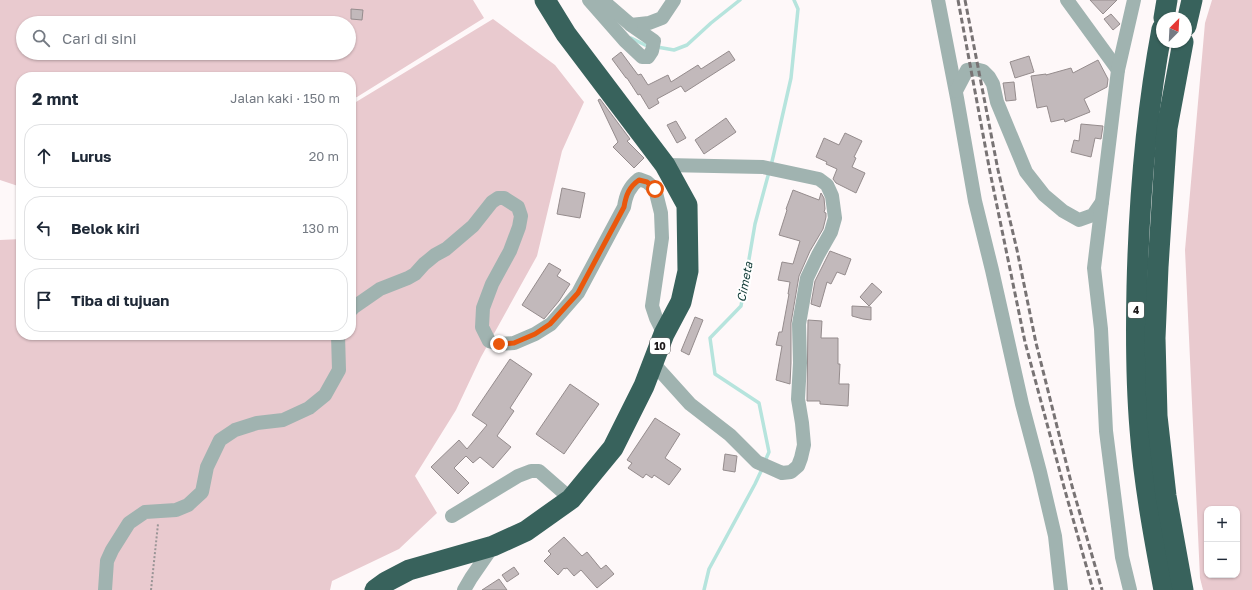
<!DOCTYPE html>
<html lang="id">
<meta charset="utf-8">
<style>
:root{--surface:#fff;--page:#f6f6f7;--text:#1f2937;--muted:#747a83;--line:#e0e1e3}
body{margin:0;font-family:"Golos Text",sans-serif;background:var(--page);color:var(--text)}
.controls{position:absolute;right:12px;bottom:12px;display:grid;overflow:hidden;border-radius:8px;box-shadow:0 1px 3px #0004}
.controls button{width:36px;height:36px;display:grid;place-items:center;padding:0;border:0;border-bottom:1px solid var(--line);background:var(--surface);color:var(--text);font:20px sans-serif}
.compass{position:absolute;left:1156px;top:12px;width:36px;height:36px;border-radius:50%;background:var(--surface);box-shadow:0 1px 3px #0004;rotate:24deg}
.stop{position:absolute;width:12px;height:12px;margin:-9px;border:3px solid #ea580c;border-radius:50%;background:#fff}
.stop.end{background:#ea580c;border-color:#fff;box-shadow:0 1px 4px #0008}
.list{margin:0;padding:0;list-style:none}
h2{display:flex;justify-content:space-between;align-items:center;height:52px;margin:0;padding:0 16px;font-size:17px}
h2 small{font-size:13px;font-weight:400;color:var(--muted)}
.list li{display:grid;grid-template-columns:26px 1fr auto;gap:12px;align-items:center;box-sizing:border-box;height:64px;margin:0 8px 8px;padding:0 8px;border:1px solid var(--line);border-radius:16px}
.list b{display:block;font-size:15px;white-space:nowrap}
.list em{font-size:13px;font-style:normal;color:var(--muted)}
.icon{flex:none;width:22px;height:22px;fill:none;stroke:currentColor;stroke-width:2;stroke-linecap:round;stroke-linejoin:round}
.map{position:relative;flex:none;width:1252px;height:590px;overflow:hidden}
.search{position:absolute;background:var(--surface);box-shadow:0 1px 3px #0004;left:16px;top:16px;width:340px;height:44px;display:flex;align-items:center;gap:10px;box-sizing:border-box;padding:0 14px;border-radius:22px;color:var(--muted);font-size:15px}
.panel{position:absolute;background:var(--surface);box-shadow:0 1px 3px #0004;left:16px;top:72px;width:340px;height:268px;border-radius:16px}
.map>svg:first-child{display:block}
</style>
<div class="map">
<svg width="1252" height="590" viewBox="0 0 1252 590">
<rect width="100%" height="100%" fill="#fef8f9"/>
<!-- green -->
<g fill="#e9cacf" fill-rule="evenodd">
<path d="M0,0H473L484,18L357,97L351,99V77H21V187L0,180ZM23,23H349V53H23Z"/>
<path d="M1212,0H1252V590H1203L1200,578L1185,250L1205,23ZM1207,509H1237V575H1207Z"/>
<path d="M493,19L555,65L584,102L562,151L537,256L481,357L456,410L415,476L437,513L399,549L332,581L330,590H0V240L21,239V335H351V105Z"/>
</g>
<g fill="none" stroke-linecap="round" stroke-linejoin="round">
<!-- stream -->
<g stroke="#b6e4dd" stroke-width="3.5">
<path d="M631,38L645,45L651,46"/>
<path d="M657,47L674,50L687,45L711,23L740,0"/>
<path d="M771,166L791,78L798,9L794,0"/>
<path d="M765,461L769,452L759,403L715,374L710,338L741,306L755,224L769,172"/>
<path d="M704,590L709,569L755,484L763,467"/>
</g>
</g>
<!-- building -->
<g fill="#c2b9bb" stroke="#958c8d">
<path d="M1090,0H1117L1103,14Z"/>
<path d="M351,9L363,10L362,20L351,19Z"/>
<path d="M1111,14L1120,24L1113,30L1104,19Z"/>
<path d="M729,51L735,60L685,92L681,86L657,99L659,103L649,109L640,94L638,95L627,78H626L612,59L621,52L638,75L641,74L648,85L668,75L671,82L698,65L701,69Z"/>
<path d="M1029,56L1034,72L1015,78L1010,62Z"/>
<path d="M1098,60L1108,79L1107,87L1084,99L1090,112L1065,122L1064,119L1051,122L1047,106L1037,108L1031,76L1046,74V75L1071,68L1073,73Z"/>
<path d="M1014,82L1016,100L1006,101L1003,83Z"/>
<path d="M600,99L630,139L627,141L644,158L634,168L613,147L618,142L598,100Z"/>
<path d="M726,118L736,132L704,154L695,140Z"/>
<path d="M676,121L686,138L677,143L667,125Z"/>
<path d="M1081,124L1103,126L1101,139L1095,138L1091,157L1071,152L1074,140L1079,141Z"/>
<path d="M845,133L862,141L854,157L856,158L852,167L865,173L856,193L836,183L833,179L837,169L826,164L827,162L816,157L824,138L839,145Z"/>
<path d="M562,188L585,193L580,218L557,214Z"/>
<path d="M793,190L819,200L821,193L824,198L825,209L824,212L826,213V217L823,229L810,251L799,276L791,323V363L790,384L776,380L782,346L776,345L779,332H782L789,294H788L790,282L778,280L782,262L793,264L800,241L779,235L787,210L786,209Z"/>
<path d="M830,251L851,259L845,275L837,272L831,284L827,282L820,307L811,304L815,281Z"/>
<path d="M549,263L561,270L557,276L570,284L559,301L544,319L522,305Z"/>
<path d="M872,283L882,292L869,306L860,297Z"/>
<path d="M852,306L871,307V320L863,319L852,316Z"/>
<path d="M695,317L703,320L689,355L681,351Z"/>
<path d="M808,320L822,321L821,338H838V364H840L839,384H849L848,406L820,404V401H807Z"/>
<path d="M510,359L532,374L510,408L514,411L497,436L511,447L493,468L480,457L473,463L466,456L454,468L469,483L458,494L431,467L459,440L467,449L487,425L472,415Z"/>
<path d="M570,384L599,404L564,454L536,434Z"/>
<path d="M655,418L680,434L665,458L681,469L669,485L654,475L652,478L646,474L643,478L628,468L632,463L627,460Z"/>
<path d="M725,454L737,456L735,472L723,470Z"/>
<path d="M564,537L582,556L587,552L601,569L606,565L614,574L597,588L581,570L574,576L567,568L565,569L564,568L558,575L544,561L551,554L548,551Z"/>
<path d="M514,567L519,574L507,582L502,575Z"/>
<path d="M499,579L507,590H482Z"/>
</g>
<g fill="none" stroke-linecap="round" stroke-linejoin="round">
<!-- path -->
<path stroke="#9a9596" stroke-width="2" stroke-dasharray="2 2" stroke-linecap="butt" d="M151,590L158,524"/>
<!-- minor -->
<g stroke="#a0b3b0" stroke-width="14">
<path d="M589,0L625,41L642,57H648L652,51L654,41L631,25L649,23L662,18L674,0"/>
<path d="M602,0L631,25"/>
<path d="M938,0L957,98L975,201L992,270L1022,404L1040,472L1055,536L1061,590"/>
<path d="M1067,0L1118,70"/>
<path d="M956,91L967,70L975,69L983,71L989,77L993,84L997,102L1026,172L1044,195L1063,211L1079,220L1093,215L1102,202"/>
<path d="M351,310L354,307L380,289L408,278L415,274L424,264L435,255L446,249L473,226L492,202L498,198H504L518,207L521,216L519,227L510,251L492,284L483,308L482,327L489,341L499,344L514,343L535,334L551,324L578,293L624,207C626,195 629,187 639,179L647,182L655,189L661,213L662,238L652,306L656,318L664,334"/>
<path d="M653,363L690,404L730,435L757,462L782,473L791,472L798,466L801,458L804,445L802,423L798,399L800,363L799,324L807,278L818,255L831,232L835,218L832,196L827,185L819,179L763,167L665,165"/>
<path d="M452,516L518,476L531,471H539L571,499"/>
<path d="M105,590L107,561L112,550L129,523L145,512L176,510L188,505L202,492L207,467L220,440L235,430L257,423L283,420L309,408L325,395L339,370L338,335"/>
<path d="M464,590L471,578L493,546"/>
<path d="M1130,590L1122,557L1106,431L1101,329L1094,268L1118,70L1134,0"/>
</g>
<!-- highway -->
<g stroke="#38625c" stroke-width="21">
<path d="M1164,18L1167,0"/>
<path d="M1186,26L1192,0"/>
<path d="M1162,29C1146,114 1139,200 1137,287C1136,335 1136,381 1140,429C1144,483 1154,537 1164,590"/>
<path d="M1183,42L1167,128L1158,267L1155,338L1157,416L1166,496L1183,590"/>
<path d="M375,590L386,582L409,570L493,546L526,531L571,499L613,448L644,386L664,334L681,302L688,271L687,205L665,165L566,34L545,0"/>
</g>
<!-- rail -->
<g stroke="#787374" stroke-width="3" stroke-dasharray="6 3" stroke-linecap="butt">
<path d="M958,0L990,172L1025,342L1064,487L1093,590"/>
<path d="M965,0L998,170L1017,250L1036,343L1072,486L1102,590"/>
</g>
</g>
<g fill="none" stroke-linecap="round" stroke-linejoin="round">
<!-- route -->
<path stroke="#ea580c" stroke-width="5" d="M499,344L514,343L535,334L550,324L578,293L624,207C626,195 629,187 639,180L647,182L655,189"/>
</g>
<g text-anchor="middle" stroke-width="4" stroke-linejoin="round" paint-order="stroke">
<!-- shield labels -->
<g fill="#fff" stroke="#605d5e" stroke-width="1">
<rect x="1128" y="302" width="16" height="16" rx="3"/>
<rect x="650" y="338" width="20" height="16" rx="3"/>
</g>
<g font-size="10" font-weight="bold" fill="#1c1819">
<text x="1136" y="314">4</text>
<text x="660" y="350">10</text>
</g>
<!-- water labels -->
<g font-size="12" font-style="italic" fill="#143e39" stroke="#fff">
<text transform="translate(745 282) rotate(-79)" y="4">Cimeta</text>
</g>
</g>
</svg>
<div class="controls">
<button>+</button>
<button>−</button>
</div>
<svg class="compass" viewBox="-18 -18 36 36"><path d="M0-13l5 13h-10z" fill="#e53935"/><path d="M0 13l5-13h-10z" fill="#747a83"/></svg>
<div class="stop" style="left:655px;top:189px"></div>
<div class="stop end" style="left:499px;top:344px"></div>
<div class="search"><svg class="icon" aria-label="search" viewBox="0 0 24 24"><circle cx="10" cy="10" r="6"/><path d="M15 15l6 6"/></svg>Cari di sini</div>
<section class="panel">
<h2>2 mnt<small>Jalan kaki · 150 m</small></h2>
<ul class="list">
<li><svg class="icon" aria-label="ahead" viewBox="0 0 24 24"><path d="M12 20V5M6 11l6-6 6 6"/></svg><div><b>Lurus</b></div><em>20 m</em></li>
<li><svg class="icon" aria-label="left" viewBox="0 0 24 24"><path d="M17 20v-9H6M10 6l-5 5 5 5"/></svg><div><b>Belok kiri</b></div><em>130 m</em></li>
<li><svg class="icon" aria-label="arrive" viewBox="0 0 24 24"><path d="M6 21V4h12l-3 4 3 4H6"/></svg><div><b>Tiba di tujuan</b></div></li>
</ul>
</section>
</div>
